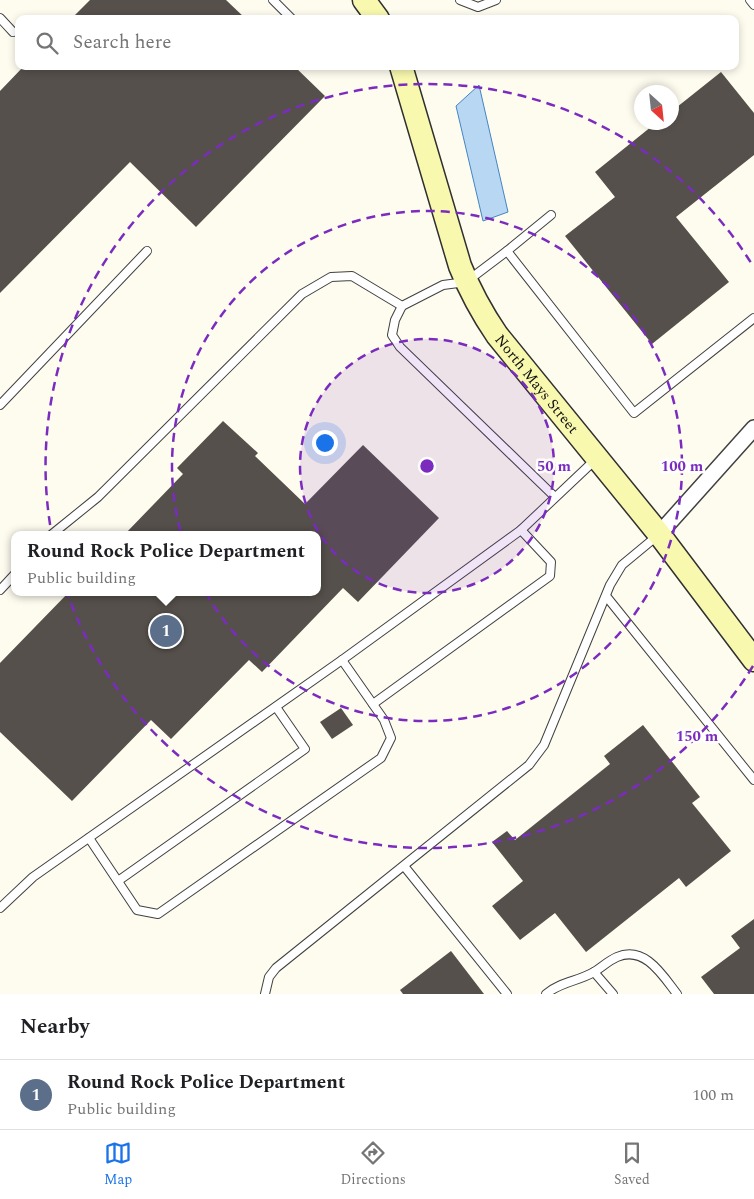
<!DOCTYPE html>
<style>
:root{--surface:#fff;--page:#f6f6f6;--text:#202124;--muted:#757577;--line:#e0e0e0;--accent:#1a73e8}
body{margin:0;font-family:Spectral,serif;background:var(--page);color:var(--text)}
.compass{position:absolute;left:634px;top:85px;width:45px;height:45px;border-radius:50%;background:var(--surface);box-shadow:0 2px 8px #0003;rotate:153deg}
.you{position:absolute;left:324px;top:442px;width:18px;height:18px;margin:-12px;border:4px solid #fff;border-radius:50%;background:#1a73e8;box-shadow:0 0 0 8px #1a73e833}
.badge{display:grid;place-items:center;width:32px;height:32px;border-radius:50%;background:var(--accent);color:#fff;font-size:16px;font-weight:700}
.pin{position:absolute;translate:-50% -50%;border:2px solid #fff;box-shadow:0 1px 5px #0006}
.popup{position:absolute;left:11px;top:531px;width:310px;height:65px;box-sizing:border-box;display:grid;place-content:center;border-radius:10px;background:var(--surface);filter:drop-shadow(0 1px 4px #0005);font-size:16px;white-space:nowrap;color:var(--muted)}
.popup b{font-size:19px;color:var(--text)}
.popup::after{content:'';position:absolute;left:50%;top:100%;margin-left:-10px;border:10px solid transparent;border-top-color:var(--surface)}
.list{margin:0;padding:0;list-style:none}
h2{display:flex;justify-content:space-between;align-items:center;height:65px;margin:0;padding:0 20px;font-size:21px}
h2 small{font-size:16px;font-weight:400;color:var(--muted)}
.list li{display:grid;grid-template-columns:32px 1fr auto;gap:15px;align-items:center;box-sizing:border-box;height:70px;padding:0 20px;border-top:1px solid var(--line)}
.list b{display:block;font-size:19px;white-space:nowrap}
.list p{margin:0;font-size:16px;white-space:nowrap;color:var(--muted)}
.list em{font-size:16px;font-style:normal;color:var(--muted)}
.icon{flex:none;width:28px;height:28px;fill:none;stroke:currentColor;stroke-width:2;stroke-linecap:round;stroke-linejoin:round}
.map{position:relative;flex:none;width:754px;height:994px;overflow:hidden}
.search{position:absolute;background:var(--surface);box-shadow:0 2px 8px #0003;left:15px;right:15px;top:15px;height:55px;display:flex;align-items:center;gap:12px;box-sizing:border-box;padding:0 18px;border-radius:10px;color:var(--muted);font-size:19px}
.sheet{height:135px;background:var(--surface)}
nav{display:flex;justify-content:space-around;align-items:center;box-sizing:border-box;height:70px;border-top:1px solid var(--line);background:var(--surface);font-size:14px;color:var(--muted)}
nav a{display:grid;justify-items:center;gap:2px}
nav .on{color:var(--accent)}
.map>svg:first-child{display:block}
</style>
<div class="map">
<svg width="754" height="994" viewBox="0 0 754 994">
<rect width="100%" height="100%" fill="#fefcef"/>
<!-- water -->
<path fill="#b8d7f2" stroke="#4485c3" d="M479,85L508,212L483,221L456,106Z"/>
<!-- building -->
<g fill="#55504b">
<path d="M90,0H226L246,19H71Z"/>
<path d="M24,66H294L325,96L196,227L130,162L0,293V91Z"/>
<path d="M721,72L754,113V155L676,217L729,282L652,344L565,236L615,197L595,172L657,122H672V111Z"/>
<path d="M223,421L258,453L255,456L305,504L363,445L439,518L358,602L343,588L262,672L249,660L171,739L151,720L72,801L0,732V663L69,592H317V535H124L183,474L177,468Z"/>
<path d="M341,708L353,725L332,739L320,722Z"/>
<path d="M643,725L700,797L692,803L731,851L686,887L679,878L586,952L555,913L520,940L492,906L523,881L492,842L507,831L515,840L610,764L604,756Z"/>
<path d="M754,919V994H714L701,977L740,948L731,936Z"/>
<path d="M451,951L484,994H403L400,990Z"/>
</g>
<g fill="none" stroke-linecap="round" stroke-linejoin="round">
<!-- lane casing -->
<g stroke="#414141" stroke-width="10">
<g id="lane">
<path d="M273,0L292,19"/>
<path d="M460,0L478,7L496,0"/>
<path d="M750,0L754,5"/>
<path d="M0,18L13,32"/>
<path d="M507,251L551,215"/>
<path d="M0,405L147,251"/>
<path d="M555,497L400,347L392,335L395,320L402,306L443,285L466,282L507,251L634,413L754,318"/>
<path d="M51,535L98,497L302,294L331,277L352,276L402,306"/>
<path d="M0,590L15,574"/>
<path d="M606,596L754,780"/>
<path d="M373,704L550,576L551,562L521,530"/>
<path d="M89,838L137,910L158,914L381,758L391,738L384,720L342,660"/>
<path d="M404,866L507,994"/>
<path d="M118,881L305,749L276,707"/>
<path d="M0,908L33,877L342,660L521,530L596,459"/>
<path d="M594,972L613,994"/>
<path d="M265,994L269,977L276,968L529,765L544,745L610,585L622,565L657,536"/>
<path d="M546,994C560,982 579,981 594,972C602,967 608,961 617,957C645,945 663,976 677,994"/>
</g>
</g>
<!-- street casing -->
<g stroke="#414141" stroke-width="18">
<path id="street" d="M659,534L754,428"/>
</g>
<!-- secondary casing -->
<g stroke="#303030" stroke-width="25">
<g id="secondary">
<path d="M364,0L378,19"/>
<path id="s1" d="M401,66L460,266C470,291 482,313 497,335L659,534L754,660"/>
</g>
</g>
<!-- lane -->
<use href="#lane" stroke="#fff" stroke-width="8"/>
<!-- street -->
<use href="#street" stroke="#fff" stroke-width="15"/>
<!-- secondary -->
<use href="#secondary" stroke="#f9f8af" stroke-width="22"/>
</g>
<!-- distance rings -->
<circle cx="427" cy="466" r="127" fill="#7b2cbf" fill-opacity=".12"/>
<g fill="none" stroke="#7b2cbf" stroke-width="2.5" stroke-dasharray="9 6">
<circle cx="427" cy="466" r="127"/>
<circle cx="427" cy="466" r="255"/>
<path d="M753 666A382 382 0 1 1 753 266"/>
</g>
<g text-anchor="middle" stroke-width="5" stroke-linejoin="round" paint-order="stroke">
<!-- street labels -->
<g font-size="15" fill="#0e0e0e" stroke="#fff">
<text dy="5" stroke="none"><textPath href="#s1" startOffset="350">North Mays Street</textPath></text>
</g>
</g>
<circle cx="427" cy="466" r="8" fill="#7b2cbf" stroke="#fff" stroke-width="2.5"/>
<g font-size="15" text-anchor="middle" font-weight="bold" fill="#7b2cbf" stroke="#fff" stroke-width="5" stroke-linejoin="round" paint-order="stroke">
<text x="554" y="471">50 m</text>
<text x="682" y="471">100 m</text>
<text x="697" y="741">150 m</text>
</g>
</svg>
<svg class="compass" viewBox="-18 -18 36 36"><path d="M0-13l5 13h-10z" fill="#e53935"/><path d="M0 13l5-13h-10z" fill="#757577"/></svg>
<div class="you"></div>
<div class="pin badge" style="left:166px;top:631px;background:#5c6f8a">1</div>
<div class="popup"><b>Round Rock Police Department</b>Public building</div>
<div class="search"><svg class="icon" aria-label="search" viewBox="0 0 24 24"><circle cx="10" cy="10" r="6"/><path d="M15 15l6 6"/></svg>Search here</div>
</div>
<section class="sheet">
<h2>Nearby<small></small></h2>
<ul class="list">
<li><span class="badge" style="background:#5c6f8a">1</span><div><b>Round Rock Police Department</b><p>Public building</p></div><em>100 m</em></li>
</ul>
</section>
<nav>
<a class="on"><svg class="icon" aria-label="map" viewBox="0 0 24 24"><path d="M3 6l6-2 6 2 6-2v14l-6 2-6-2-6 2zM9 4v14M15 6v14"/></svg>Map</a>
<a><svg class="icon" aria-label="directions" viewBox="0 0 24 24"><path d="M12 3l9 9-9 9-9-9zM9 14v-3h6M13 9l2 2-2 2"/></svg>Directions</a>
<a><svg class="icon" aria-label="saved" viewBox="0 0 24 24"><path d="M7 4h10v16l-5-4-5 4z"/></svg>Saved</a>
</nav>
